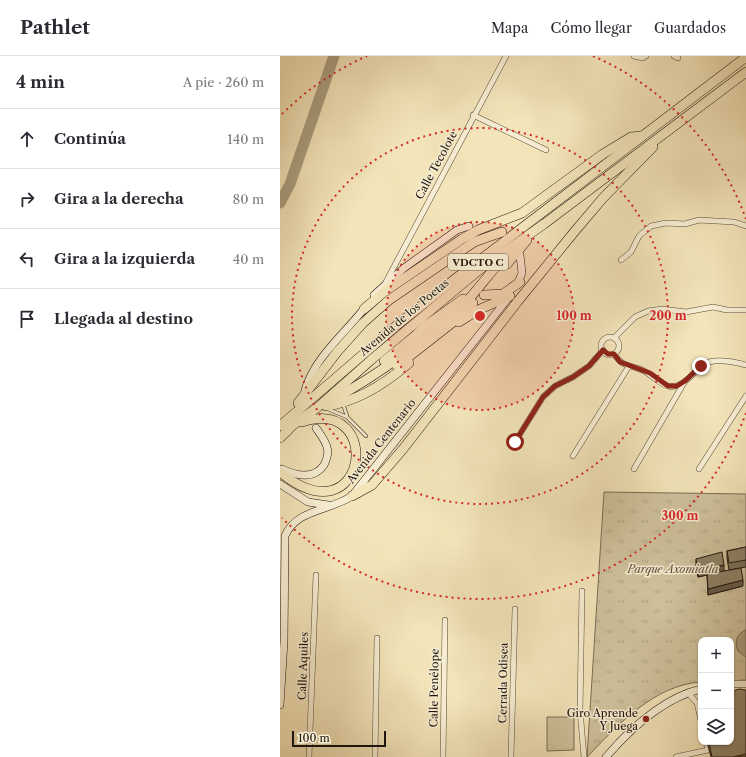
<!DOCTYPE html>
<html lang="es">
<meta charset="utf-8">
<style>
:root{--surface:#fff;--page:#f2f2f3;--text:#2b2b33;--muted:#7c7c81;--line:#e1e1e2}
body{margin:0;font-family:"Libre Caslon Text",serif;background:var(--page);color:var(--text)}
.controls{position:absolute;right:12px;bottom:12px;display:grid;overflow:hidden;border-radius:8px;box-shadow:0 1px 3px #0004}
.controls button{width:36px;height:36px;display:grid;place-items:center;padding:0;border:0;border-bottom:1px solid var(--line);background:var(--surface);color:var(--text);font:20px sans-serif}
.scale{position:absolute;left:12px;bottom:10px;width:94px;box-sizing:border-box;padding-left:4px;border:2px solid #20170f;border-top:0;font-size:11px;line-height:14px;white-space:nowrap;color:#20170f;-webkit-text-stroke:3px #f7edd2;paint-order:stroke}
.stop{position:absolute;width:12px;height:12px;margin:-9px;border:3px solid #8f2418;border-radius:50%;background:#fff}
.stop.end{background:#8f2418;border-color:#fff;box-shadow:0 1px 4px #0008}
.list{margin:0;padding:0;list-style:none}
h2{display:flex;justify-content:space-between;align-items:center;height:52px;margin:0;padding:0 16px;font-size:17px}
h2 small{font-size:13px;font-weight:400;color:var(--muted)}
.list li{display:grid;grid-template-columns:26px 1fr auto;gap:12px;align-items:center;box-sizing:border-box;height:60px;padding:0 16px;border-top:1px solid var(--line)}
.list b{display:block;font-size:15px;white-space:nowrap}
.list em{font-size:13px;font-style:normal;color:var(--muted)}
.icon{flex:none;width:22px;height:22px;fill:none;stroke:currentColor;stroke-width:2;stroke-linecap:round;stroke-linejoin:round}
.map{position:relative;flex:none;width:466px;height:701px;overflow:hidden}
header{display:flex;align-items:center;gap:24px;box-sizing:border-box;height:56px;padding:0 20px;background:var(--surface);border-bottom:1px solid var(--line)}
header strong{font-size:19px}
nav{display:flex;gap:22px;margin-inline-start:auto;font-size:14px}
main{display:flex}
aside{flex:1;background:var(--surface)}
.map>svg:first-child{display:block}
</style>
<header>
<strong>Pathlet</strong>
<nav><a>Mapa</a><a>Cómo llegar</a><a>Guardados</a></nav>
</header>
<main>
<aside>
<h2>4 min<small>A pie · 260 m</small></h2>
<ul class="list">
<li><svg class="icon" aria-label="ahead" viewBox="0 0 24 24"><path d="M12 20V5M6 11l6-6 6 6"/></svg><div><b>Continúa</b></div><em>140 m</em></li>
<li><svg class="icon" aria-label="right" viewBox="0 0 24 24"><path d="M7 20v-9h11M14 6l5 5-5 5"/></svg><div><b>Gira a la derecha</b></div><em>80 m</em></li>
<li><svg class="icon" aria-label="left" viewBox="0 0 24 24"><path d="M17 20v-9H6M10 6l-5 5 5 5"/></svg><div><b>Gira a la izquierda</b></div><em>40 m</em></li>
<li><svg class="icon" aria-label="arrive" viewBox="0 0 24 24"><path d="M6 21V4h12l-3 4 3 4H6"/></svg><div><b>Llegada al destino</b></div></li>
</ul>
</aside>
<div class="map">
<svg width="466" height="701" viewBox="0 0 466 701">
<defs>
<pattern id="park-tufts" width="24" height="20" patternUnits="userSpaceOnUse"><rect width="24" height="20" fill="#cfc19c"/><path d="M3 7l-1-3M5 7V3M7 7l1-3M15 17l-1-3M17 17v-4M19 17l1-3" fill="none" stroke="#b1a585"/></pattern>
</defs>
<rect width="100%" height="100%" fill="#f3e4b9"/>
<filter id="stains"><feTurbulence type="fractalNoise" baseFrequency=".005" numOctaves="4"/><feColorMatrix values="0 0 0 0 .2 0 0 0 0 .09 0 0 0 0 .02 0 0 0 .5 -.17"/></filter>
<radialGradient id="worn" r=".72"><stop offset=".6" stop-color="#630" stop-opacity="0"/><stop offset="1" stop-color="#630" stop-opacity=".3"/></radialGradient>
<!-- park -->
<path fill="url(#park-tufts)" stroke="#786c56" d="M324,436L466,438V624L451,625V584H421V626C374,629 338,669 307,701Z"/>
<!-- pitch -->
<path fill="#cfc19c" stroke="#786c56" d="M267,661H294V694L267,695Z"/>
<!-- water -->
<path fill="#ab9e7f" stroke="#736852" d="M466,574V601L458,595C454,586 457,577 466,574Z"/>
<g fill="none" stroke-linecap="round" stroke-linejoin="round">
<!-- river -->
<path stroke="#ab9e7f" stroke-width="11" d="M0,147L10,128L54,0"/>
<!-- lane casing -->
<g stroke="#554a3a" stroke-width="4">
<g id="lane">
<path d="M63,348L67,360"/>
<path d="M48,353L67,361L86,380"/>
</g>
</g>
<!-- street casing -->
<g stroke="#554a3a" stroke-width="6">
<g id="street">
<path d="M354,0L363,2L366,0"/>
<path d="M394,0L398,2"/>
<path d="M193,59L266,94"/>
<path d="M341,204L351,196L359,180L371,170L386,167L405,168L419,164L454,166L466,170"/>
<path d="M106,226L226,0"/>
<circle cx="330" cy="290" r="9"/>
<path d="M334,282L355,261L368,255L382,253L406,256L433,251L447,254H466"/>
<path d="M334,298C343,312 349,308 362,314C371,318 379,328 388,330C405,334 415,311 429,306C441,303 454,306 466,309"/>
<path d="M235,386L263,341L275,330L293,321L309,310L323,294"/>
<path d="M293,400L349,310"/>
<path d="M354,413L405,325"/>
<path d="M419,413L466,340"/>
<path d="M302,535L300,654L304,701"/>
<path d="M408,637L417,647L421,664"/>
<path d="M29,701L36,519"/>
<path d="M95,701L97,582"/>
<path d="M163,701L165,564"/>
<path d="M231,701L235,553"/>
<path d="M396,701L428,694L426,686"/>
</g>
</g>
<!-- secondary casing -->
<g stroke="#20170f" stroke-width="8">
<g id="secondary">
<path d="M237,229L242,217L240,199"/>
<path d="M94,239L124,212L177,174L189,170"/>
<path d="M25,334C35,300 66,277 87,249"/>
<path d="M2,413C17,420 34,424 44,409C47,403 49,397 47,391C45,384 40,378 36,372"/>
<path d="M0,428L28,446L48,449"/>
<path d="M451,628H466"/>
<path d="M0,649L4,585L5,480C16,453 50,455 72,440L229,241"/>
<path d="M326,701C351,672 383,642 421,633"/>
</g>
</g>
<!-- highway casing -->
<g stroke="#20170f" stroke-width="10">
<g id="highway">
<path d="M227,208L247,184"/>
<path d="M204,239L223,238L240,226"/>
<path d="M84,253L104,236L182,183L198,174L242,157L323,98L351,81L361,80"/>
<path d="M179,266L198,254L230,240"/>
<path d="M104,305L136,279L144,271L183,243"/>
<path d="M117,310L177,263L193,247"/>
<path d="M52,344C100,318 145,284 185,247C200,232 212,212 228,199"/>
<path d="M18,347L57,296L83,267L109,244L194,186L222,176"/>
<path d="M46,350C77,346 106,327 129,307"/>
<path d="M0,370L116,270L175,223L466,1"/>
<path d="M0,382L13,369L38,351L91,304L199,214L264,168L466,16"/>
<path d="M0,416C87,487 106,339 22,366"/>
<path d="M72,440L92,429L123,393L238,245L295,175L323,142L373,91"/>
</g>
</g>
<!-- lane -->
<use href="#lane" stroke="#f7edd2" stroke-width="2.5"/>
<!-- street -->
<use href="#street" stroke="#f7edd2" stroke-width="5"/>
<!-- secondary -->
<use href="#secondary" stroke="#f7edd2" stroke-width="7"/>
<!-- highway -->
<use href="#highway" stroke="#f3e4b9" stroke-width="9"/>
</g>
<!-- wall -->
<g fill="#7a7059" stroke="#20170f">
<path d="M466,491V511L449,514L447,502V495Z"/>
<path d="M416,503L444,515L463,530L428,539L427,519L418,521L416,509Z"/>
<path d="M421,644V660L419,651V645Z"/>
<path d="M427,686H451L466,701H431Z"/>
</g>
<!-- shaded-wall -->
<g fill="#635b48" stroke="#20170f">
<path d="M444,509V515L418,521V515Z"/>
<path d="M463,524V530L428,539V533Z"/>
<path d="M466,698V701H453Z"/>
</g>
<!-- building -->
<g fill="#8e8267" stroke="#20170f">
<path d="M466,491V504L449,507L447,495Z"/>
<path d="M442,496L444,509L418,515L416,503Z"/>
<path d="M461,512L463,524L428,533L427,518Z"/>
<path d="M459,633L466,634V698L453,701H432L429,686H451V636Z"/>
<path d="M421,644V653L419,645Z"/>
</g>
<g fill="none" stroke-linecap="round" stroke-linejoin="round">
<!-- route -->
<path stroke="#8f2418" stroke-width="5" d="M235,386L263,341L275,330L293,321L309,310L323,294L328,298H334L340,306L370,317L388,330H397L405,325L421,310"/>
</g>
<!-- distance rings -->
<circle cx="200" cy="260" r="94" fill="#d62828" fill-opacity=".12"/>
<g fill="none" stroke="#d62828" stroke-width="2" stroke-dasharray="2 4">
<circle cx="200" cy="260" r="94"/>
<circle cx="200" cy="260" r="188"/>
<path d="M466 357A283 283 0 0 1 2 462M2 58A283 283 0 0 1 87 0M313 0A283 283 0 0 1 466 163"/>
</g>
<!-- markers -->
<circle fill="#8f2418" stroke="#f7edd2" stroke-width="1.5" cx="366" cy="663" r="4"/>
<g text-anchor="middle" stroke-width="3" stroke-linejoin="round" paint-order="stroke">
<!-- shield labels -->
<rect fill="#f7edd2" stroke="#60574a" stroke-width="1" x="168" y="198" width="60" height="16" rx="3"/>
<g font-size="10" font-weight="bold" fill="#20170f">
<text x="198" y="210">VDCTO C</text>
</g>
<!-- street labels -->
<g font-size="11" fill="#20170f" stroke="#f7edd2">
<text transform="translate(156 109) rotate(-62)" y="4">Calle Tecolote</text>
<text transform="translate(124 261) rotate(-40)" y="4">Avenida de los Poetas</text>
<text transform="translate(101 385) rotate(-52)" y="4">Avenida Centenario</text>
<text transform="translate(23 610) rotate(-88)" y="4">Calle Aquiles</text>
<text transform="translate(223 627) rotate(-89)" y="4">Cerrada Odisea</text>
<text transform="translate(154 632) rotate(-89)" y="4">Calle Penélope</text>
</g>
<!-- park labels -->
<g font-size="11" font-style="italic" fill="#5d5240" stroke="#f7edd2">
<text x="393" y="517">Parque Axomiatla</text>
</g>
<!-- poi labels -->
<g font-size="11" fill="#20170f" stroke="#f7edd2" text-anchor="end">
<text x="358" y="661">Giro Aprende<tspan x="358" dy="13">Y Juega</tspan></text>
</g>
</g>
<circle cx="200" cy="260" r="6" fill="#d62828" stroke="#f7edd2" stroke-width="2"/>
<g font-size="12" text-anchor="middle" font-weight="bold" fill="#d62828" stroke="#f7edd2" stroke-width="3" stroke-linejoin="round" paint-order="stroke">
<text x="294" y="264">100 m</text>
<text x="388" y="264">200 m</text>
<text x="400" y="464">300 m</text>
</g>
<rect width="100%" height="100%" filter="url(#stains)"/>
<rect width="100%" height="100%" fill="url(#worn)"/>
</svg>
<div class="controls">
<button>+</button>
<button>−</button>
<button><svg class="icon" aria-label="layers" viewBox="0 0 24 24"><path d="M12 4l9 5-9 5-9-5zM3 14l9 5 9-5"/></svg></button>
</div>
<div class="scale">100 m</div>
<div class="stop" style="left:235px;top:386px"></div>
<div class="stop end" style="left:421px;top:310px"></div>
</div>
</main>
